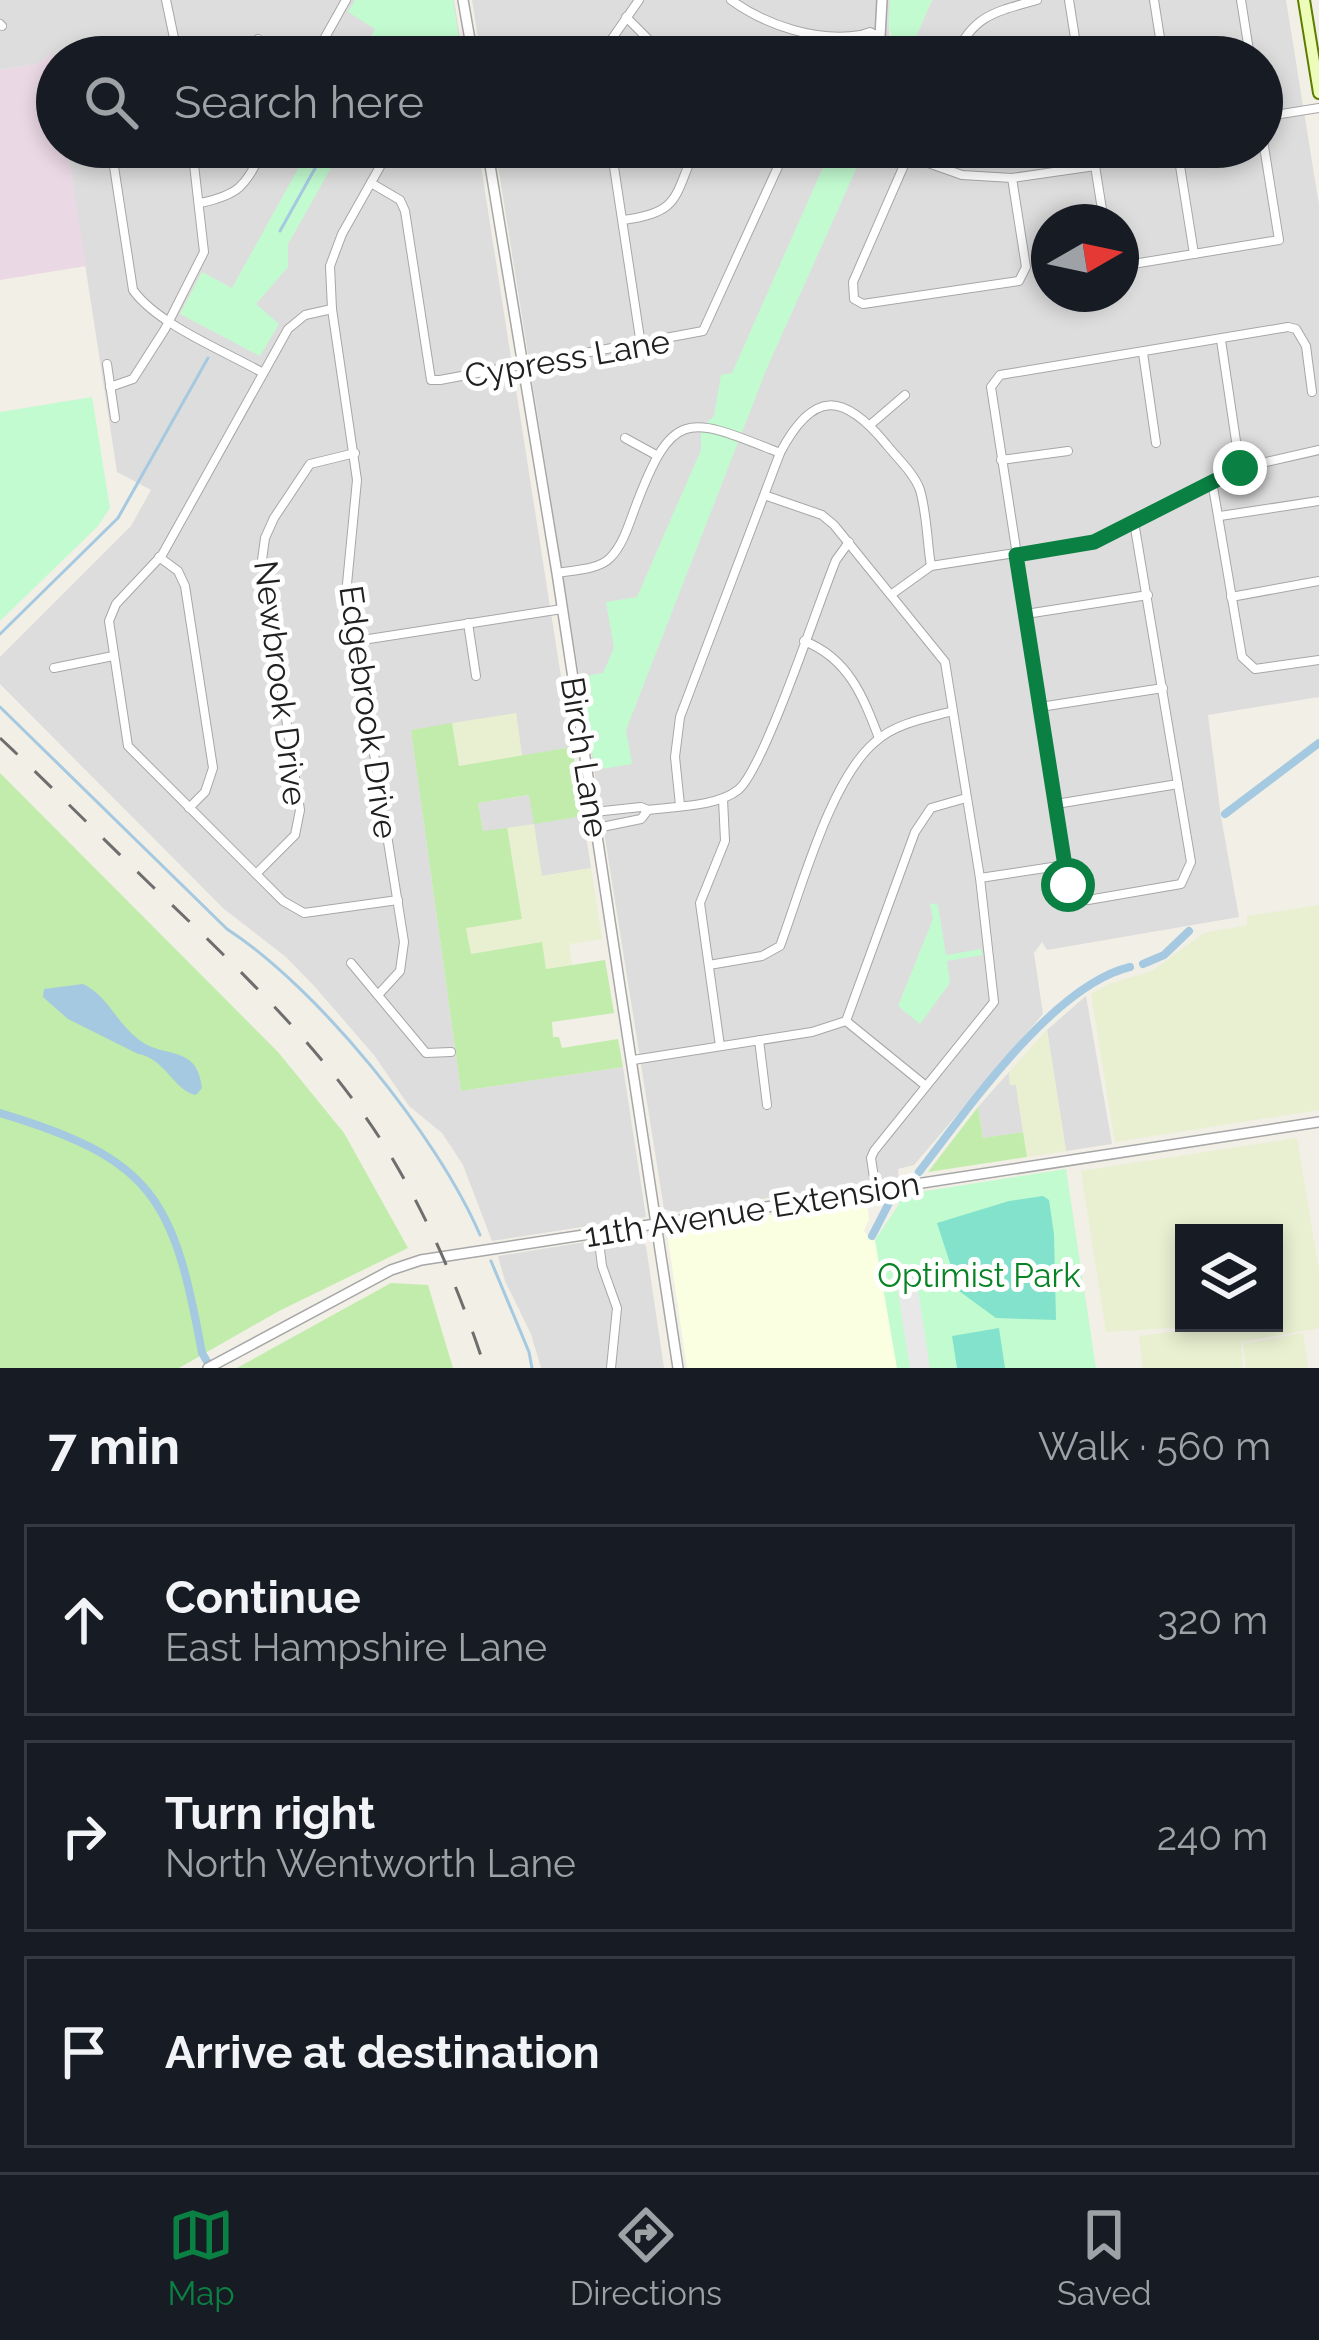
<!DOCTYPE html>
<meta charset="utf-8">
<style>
:root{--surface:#171b24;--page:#242831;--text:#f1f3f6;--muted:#9ea1a6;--line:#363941;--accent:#0b8043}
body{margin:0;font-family:Raleway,sans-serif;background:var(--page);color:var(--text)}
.controls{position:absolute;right:36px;bottom:36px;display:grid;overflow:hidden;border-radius:0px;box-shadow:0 6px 18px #0003}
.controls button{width:108px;height:108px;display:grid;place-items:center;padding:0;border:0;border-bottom:3px solid var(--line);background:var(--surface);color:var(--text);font:60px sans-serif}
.compass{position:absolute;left:1031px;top:204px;width:108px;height:108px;border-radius:50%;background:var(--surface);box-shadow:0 6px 18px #0003;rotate:81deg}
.stop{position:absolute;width:36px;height:36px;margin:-27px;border:9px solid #0b8043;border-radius:50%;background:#fff}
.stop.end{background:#0b8043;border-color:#fff;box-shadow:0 3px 12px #0008}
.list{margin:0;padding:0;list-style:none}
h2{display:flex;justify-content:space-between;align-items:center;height:156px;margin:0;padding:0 48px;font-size:51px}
h2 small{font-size:39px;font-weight:400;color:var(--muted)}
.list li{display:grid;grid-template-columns:78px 1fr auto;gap:36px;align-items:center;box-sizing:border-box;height:192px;margin:0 24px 24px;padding:0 24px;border:3px solid var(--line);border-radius:0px}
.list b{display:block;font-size:45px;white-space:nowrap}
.list p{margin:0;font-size:39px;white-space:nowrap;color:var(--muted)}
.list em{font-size:39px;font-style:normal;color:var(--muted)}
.icon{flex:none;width:66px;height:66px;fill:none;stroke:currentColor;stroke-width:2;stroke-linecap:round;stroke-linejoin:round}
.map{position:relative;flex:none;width:1319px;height:1368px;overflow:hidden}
.search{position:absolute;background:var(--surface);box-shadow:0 6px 18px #0003;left:36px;right:36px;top:36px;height:132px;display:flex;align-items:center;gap:30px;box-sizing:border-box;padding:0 42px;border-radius:66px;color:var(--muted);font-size:45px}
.sheet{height:804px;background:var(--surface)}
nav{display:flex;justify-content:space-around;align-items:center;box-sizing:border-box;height:168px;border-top:3px solid var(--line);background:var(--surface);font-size:33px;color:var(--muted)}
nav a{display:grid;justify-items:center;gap:6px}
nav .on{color:var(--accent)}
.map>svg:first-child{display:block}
</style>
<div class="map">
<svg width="1319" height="1368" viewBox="0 0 1319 1368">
<rect width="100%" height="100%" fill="#f1efe6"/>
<!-- residential -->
<g fill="#dedddd" fill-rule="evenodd">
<path d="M0,0H454L463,57H57V86L51,53L38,64L0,70Z"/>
<path d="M472,0H890L889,35L896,45L909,51L932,0H1286L1319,205V697L1208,715L1221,817L1239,917L1047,950L1042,942L1034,953L1043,1014L914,1165L898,1169L899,1178L674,1212L664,1209L495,147H1262V57H481ZM1049,222H1121V294H1049Z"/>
<path d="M67,147H478L572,747L522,756L516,714L411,730L461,1091L623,1067L646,1217L492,1241L463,1165L442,1133L409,1106L374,1055L315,987L286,957L224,909L0,684V657L131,526L151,490L117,472Z"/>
<path d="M530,795L534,823L583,816L591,868L542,876L483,832L478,803Z"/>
<path d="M1086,996L1112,1144L1066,1151L1047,1030Z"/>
<path d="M1009,1072L1010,1084H1016L1023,1132L983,1138L978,1107Z"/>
<path d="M635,1234L646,1246L664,1368H541L531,1334L505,1281L498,1256Z"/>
</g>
<!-- industrial -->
<path fill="#ead8e4" d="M52,52L57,86V147H67L86,266L0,280V70L38,64Z"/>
<!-- education -->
<path fill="#faffe1" d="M867,1200L869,1219L864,1231L871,1240H875L897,1368H687L668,1239L674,1230Z"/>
<!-- farmland -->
<g fill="#e9f0d1" fill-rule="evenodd">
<path d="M516,713L522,756L459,766L452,723Z"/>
<path d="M534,824L542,876L591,868L602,939L569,944L572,965L546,969L541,943L471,954L466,927L522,918L507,828Z"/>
<path d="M1319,905V1110L1115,1142L1091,994L1109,984L1152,971L1204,933L1247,925V916Z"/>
<path d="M1047,1030L1066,1151L1027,1157L1016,1085H1010L1009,1072Z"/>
<path d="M1297,1138L1319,1272V1328L1241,1342L1243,1368H1143L1139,1336L1186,1330V1327L1106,1332L1081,1171ZM1184,1233H1274V1323H1184Z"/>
<path d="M1303,1333L1308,1368H1246L1243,1344Z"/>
</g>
<!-- grass -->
<g fill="#c1ecab">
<path d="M452,723L459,766L572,747L583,816L534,824L529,795L478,803L483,831L507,828L522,919L466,928L471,954L542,942L546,969L605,960L614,1013L552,1022L553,1037H559L562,1048L618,1039L623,1067L461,1091L411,730Z"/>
<path d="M0,773L278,1052L344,1133L408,1248L279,1311L179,1368H0Z"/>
<path d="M978,1107L983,1138L1023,1132L1027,1157L928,1172Z"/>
<path d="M391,1283L428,1285L453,1368H237Z"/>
</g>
<!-- park -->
<g fill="#c3fbd0">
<path d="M355,0H453L461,52L450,57H425L414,40L403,42L395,57H360L375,29L348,12Z"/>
<path d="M890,0H932L910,51C885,40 888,25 890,0Z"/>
<path d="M310,147H343L288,244V267L256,304L279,324L260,356L180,314L202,272L232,288Z"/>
<path d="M832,147H866L767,368L626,730L632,764L595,770L580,677L603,673L614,648L606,602L637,597L701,450V429L714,416L721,375L732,373Z"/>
<path d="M92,397L110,508L98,526L0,621V412Z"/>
<path d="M930,903L938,905L946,955L981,949L983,955L947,961L950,983L920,1024L898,1006L933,919Z"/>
<path d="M1066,1169L1096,1368H897L875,1240L899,1204L894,1196Z"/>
</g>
<!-- pitch -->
<g fill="#82e2cc">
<path d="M1043,1196L1049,1200L1054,1234L1056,1320L996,1318L959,1291L937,1223L1009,1201Z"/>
<path d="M999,1328L1005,1368H957L952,1336Z"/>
</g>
<!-- parking -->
<path fill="#e8e8e8" d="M916,1277L930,1368H910L896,1280Z"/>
<!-- water -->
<path fill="#a5c9e0" d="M83,984C109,997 115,1021 138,1039C164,1060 197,1043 202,1088L196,1095C174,1091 165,1058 138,1054L68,1019L43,997L44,989Z"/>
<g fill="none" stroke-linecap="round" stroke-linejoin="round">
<!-- stream -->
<g stroke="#a5c9e0" stroke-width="3">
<path d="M280,231L327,147"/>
<path d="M0,634L118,518L208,358"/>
<path d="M0,707L227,929C318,988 437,1135 480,1235"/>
<path d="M491,1261L529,1352L532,1368"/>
</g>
<!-- canal -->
<g stroke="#a5c9e0" stroke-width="8">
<path d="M1225,814L1319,743"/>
<path d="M1143,964L1164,955L1189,931"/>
<path d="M0,1113C154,1159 174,1199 202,1353L211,1368"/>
<path d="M919,1172C967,1110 1053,985 1130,967"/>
<path d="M872,1236L889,1203"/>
</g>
<!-- minor casing -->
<g stroke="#a7a7a7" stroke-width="10">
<g id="minor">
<path d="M166,0L178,57"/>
<path d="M731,0C767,26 817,42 861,35"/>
<path d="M1069,0L1078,57"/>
<path d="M1154,0L1163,57"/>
<path d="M1241,0L1250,57"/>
<path d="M626,17L666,57"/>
<path d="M0,24L2,26"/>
<path d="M258,39L261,57"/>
<path d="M882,45L896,57"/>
<path d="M314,57L346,0"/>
<path d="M604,57L609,43L639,0"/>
<path d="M866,57L859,53L857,41L861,35L870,32L880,37L882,45L872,57"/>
<path d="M954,57C974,15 994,12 1037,0"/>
<path d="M1262,117L1319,108"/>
<path d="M111,147L133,290C158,325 225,351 263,373"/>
<path d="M611,147L641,345"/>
<path d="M912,147L853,282L854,299L863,304L1019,281L1026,267L1012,178"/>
<path d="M1092,147L1104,222"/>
<path d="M1177,147L1194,254"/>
<path d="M908,156L962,175L1012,178L1095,166"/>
<path d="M371,183L400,200L405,211L431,380H440L703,331L787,147"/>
<path d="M200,203C243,194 245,184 265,147"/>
<path d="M623,220C681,213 674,196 696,147"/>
<path d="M1121,266L1279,240L1262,134"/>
<path d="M332,309L305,315L288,329L162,555L116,604L109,621L128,746L283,901L304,913L398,900"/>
<path d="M1221,340L1240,468"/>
<path d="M1143,353L1156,443"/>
<path d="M107,364L115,418"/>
<path d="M110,387L133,379L165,329L204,252L192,147"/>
<path d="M870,425L905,395"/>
<path d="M625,438L656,455"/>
<path d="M1001,460L1068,451"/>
<path d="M1212,481L1242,657L1255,669L1319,660"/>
<path d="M767,496L822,515L834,525L945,662L980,878L994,1002L874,1151L871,1158L876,1191"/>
<path d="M1220,516L1319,501"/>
<path d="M1134,522L1191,862L1181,884L1088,900L1073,893L1068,885L991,387L1000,375L1288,327L1296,329L1306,346L1312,392"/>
<path d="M159,557L178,571L185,586L213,768L205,792L189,808"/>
<path d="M557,573C573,570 598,570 610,558C623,545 629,524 635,508C673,407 687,416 780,453"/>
<path d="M892,594L931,566L1093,541L1240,468L1319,450"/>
<path d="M1231,597L1319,581"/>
<path d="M1026,614L1148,595"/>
<path d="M468,623L476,676"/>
<path d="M356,641L562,609"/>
<path d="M804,641C848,658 863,696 879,738"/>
<path d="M54,668L113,656"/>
<path d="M1040,707L1163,688"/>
<path d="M1056,804L1178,784"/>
<path d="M680,805L675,757L680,717L780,453C813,390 843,392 886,444C897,458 914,473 920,490C927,514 927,542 931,566"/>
<path d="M594,812L641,807L648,810C675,806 716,807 738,790C764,769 819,601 836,560L849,542"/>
<path d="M597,828L641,819L648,810"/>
<path d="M256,874L295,835L300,810L262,560L265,538L274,518L310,464L355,453"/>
<path d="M980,878L1065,865"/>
<path d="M351,963L426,1053L451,1052"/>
<path d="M709,965L762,956L780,946C801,890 830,780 875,742C896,723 927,718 953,711"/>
<path d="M378,995L400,971L404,942L347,584L357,480L332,309L330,266L342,234L391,147"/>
<path d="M846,1021L915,832L931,808L966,798"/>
<path d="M846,1021L926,1086"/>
<path d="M759,1040L767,1105"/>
<path d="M720,1046L700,903L725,841L723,799"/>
<path d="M633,1060L812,1032L846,1021"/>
<path d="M598,1233L602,1266L617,1308L611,1368"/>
</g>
</g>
<!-- tertiary casing -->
<g stroke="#a7a7a7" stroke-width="12">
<g id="tertiary">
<path d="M463,0L473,57"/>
<path d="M880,37L882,0"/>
<path d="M487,147L557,573L678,1368"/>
<path d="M208,1368L391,1270L421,1260L1319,1122"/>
</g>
</g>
<!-- secondary casing -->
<g stroke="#5c7d01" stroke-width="14">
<path id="secondary" d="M1304,0L1319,93"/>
</g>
<!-- minor -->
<use href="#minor" stroke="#fff" stroke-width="8"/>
<!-- tertiary -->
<use href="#tertiary" stroke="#fff" stroke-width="9"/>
<!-- secondary -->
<use href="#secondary" stroke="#eefcb9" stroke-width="10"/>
<!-- rail -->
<path stroke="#6e6e6e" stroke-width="3" stroke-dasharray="24 24" stroke-linecap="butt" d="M0,738C51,786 100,836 151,885C235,965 320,1045 383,1143C427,1214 459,1289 485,1368"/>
</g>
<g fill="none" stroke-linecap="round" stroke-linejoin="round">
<!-- route -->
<path stroke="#0b8043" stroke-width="15" d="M1068,885L1016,555L1094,542L1240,468"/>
</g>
<g text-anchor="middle" stroke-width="10" stroke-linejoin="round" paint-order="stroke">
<!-- street labels -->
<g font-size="33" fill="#202020" stroke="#fff">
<text transform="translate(567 358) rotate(-10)" y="12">Cypress Lane</text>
<text transform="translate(281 683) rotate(83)" y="12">Newbrook Drive</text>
<text transform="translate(369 712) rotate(82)" y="12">Edgebrook Drive</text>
<text transform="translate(585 757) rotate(81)" y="12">Birch Lane</text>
<text transform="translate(752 1209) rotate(-9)" y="12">11th Avenue Extension</text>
</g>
<!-- park labels -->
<g font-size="33" fill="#088425" stroke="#fff">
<text x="979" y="1287">Optimist Park</text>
</g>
</g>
</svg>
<div class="controls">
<button><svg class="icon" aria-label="layers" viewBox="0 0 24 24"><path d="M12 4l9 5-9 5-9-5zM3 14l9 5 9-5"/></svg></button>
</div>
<svg class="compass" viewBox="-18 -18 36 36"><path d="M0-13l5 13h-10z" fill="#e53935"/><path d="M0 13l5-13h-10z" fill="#9ea1a6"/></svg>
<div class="stop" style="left:1068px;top:885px"></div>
<div class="stop end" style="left:1240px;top:468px"></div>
<div class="search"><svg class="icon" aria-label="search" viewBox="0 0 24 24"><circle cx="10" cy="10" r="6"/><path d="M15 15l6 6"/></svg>Search here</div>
</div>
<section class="sheet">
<h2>7 min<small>Walk · 560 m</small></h2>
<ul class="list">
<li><svg class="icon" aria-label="ahead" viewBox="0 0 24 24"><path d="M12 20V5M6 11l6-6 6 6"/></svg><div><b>Continue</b><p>East Hampshire Lane</p></div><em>320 m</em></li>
<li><svg class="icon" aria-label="right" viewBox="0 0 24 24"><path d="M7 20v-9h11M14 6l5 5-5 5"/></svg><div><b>Turn right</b><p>North Wentworth Lane</p></div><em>240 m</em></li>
<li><svg class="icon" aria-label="arrive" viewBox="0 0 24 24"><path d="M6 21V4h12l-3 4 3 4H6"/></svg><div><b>Arrive at destination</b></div></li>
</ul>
</section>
<nav>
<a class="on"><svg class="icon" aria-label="map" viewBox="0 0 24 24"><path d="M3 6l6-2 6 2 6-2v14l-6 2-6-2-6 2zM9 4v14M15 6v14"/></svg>Map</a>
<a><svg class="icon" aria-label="directions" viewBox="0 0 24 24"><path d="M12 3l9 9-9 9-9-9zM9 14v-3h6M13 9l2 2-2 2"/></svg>Directions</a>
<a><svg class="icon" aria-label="saved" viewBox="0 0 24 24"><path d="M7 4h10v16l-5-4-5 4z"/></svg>Saved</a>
</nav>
